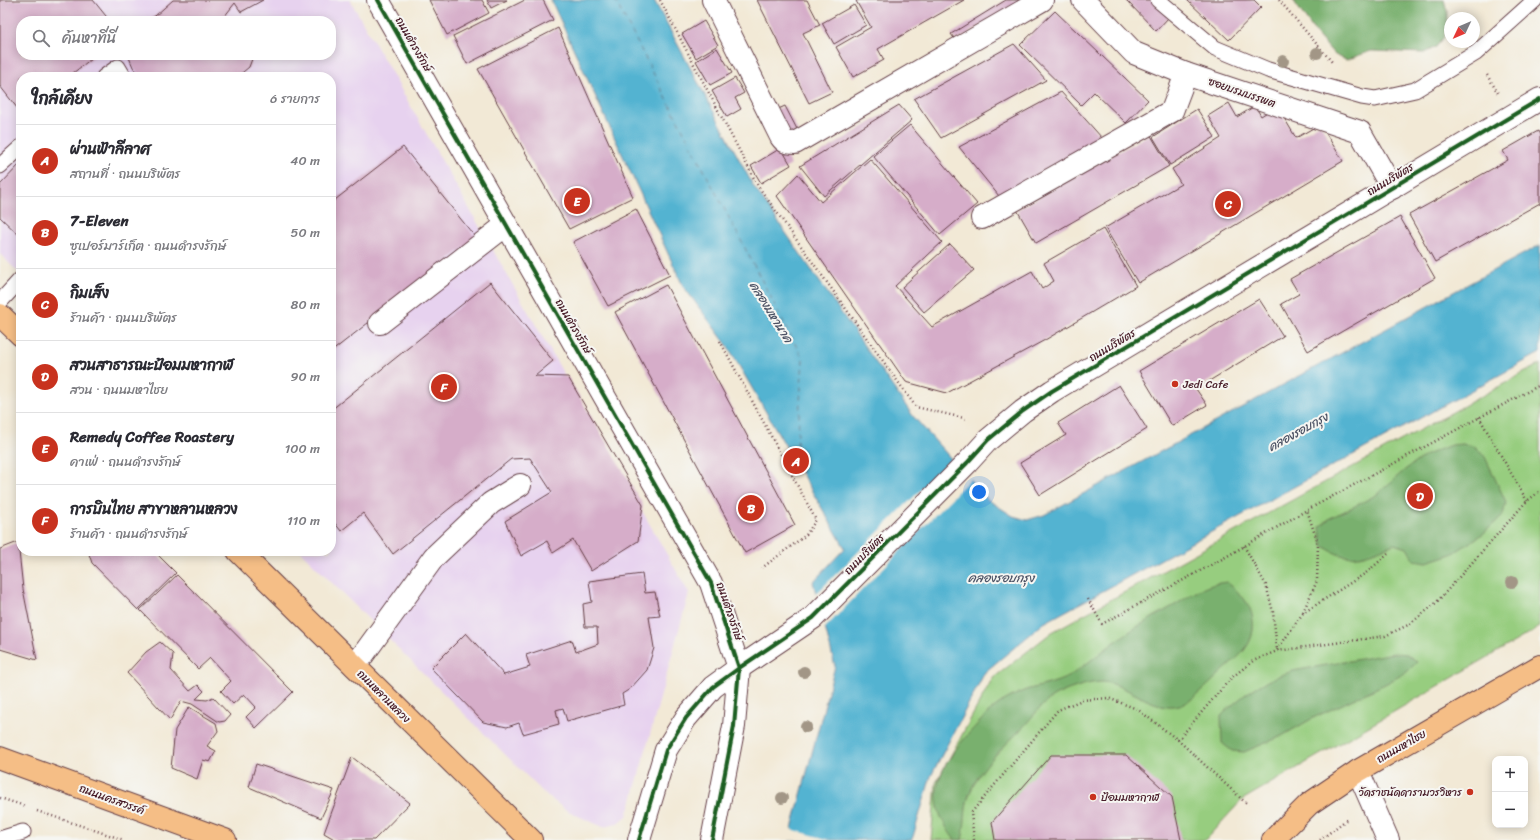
<!DOCTYPE html>
<html lang="th">
<meta charset="utf-8">
<style>
:root{--surface:#fff;--page:#f7f7f7;--text:#2b2b33;--muted:#7c7c81;--line:#e1e1e2;--accent:#c8321e}
body{margin:0;font-family:Sriracha,"Playpen Sans Thai",sans-serif;background:var(--page);color:var(--text)}
.controls{position:absolute;right:12px;bottom:12px;display:grid;overflow:hidden;border-radius:8px;box-shadow:0 2px 10px #0003}
.controls button{width:36px;height:36px;display:grid;place-items:center;padding:0;border:0;border-bottom:1px solid var(--line);background:var(--surface);color:var(--text);font:20px sans-serif}
.compass{position:absolute;left:1444px;top:12px;width:36px;height:36px;border-radius:50%;background:var(--surface);box-shadow:0 2px 10px #0003;rotate:226deg}
.you{position:absolute;left:979px;top:492px;width:14px;height:14px;margin:-10px;border:3px solid #fff;border-radius:50%;background:#1a73e8;box-shadow:0 0 0 6px #1a73e833}
.badge{display:grid;place-items:center;width:26px;height:26px;border-radius:50%;background:var(--accent);color:#fff;font-size:13px;font-weight:700}
.pin{position:absolute;translate:-50% -50%;border:2px solid #fff;box-shadow:0 1px 4px #0006}
.list{margin:0;padding:0;list-style:none}
h2{display:flex;justify-content:space-between;align-items:center;height:52px;margin:0;padding:0 16px;font-size:17px}
h2 small{font-size:13px;font-weight:400;color:var(--muted)}
.list li{display:grid;grid-template-columns:26px 1fr auto;gap:12px;align-items:center;box-sizing:border-box;height:72px;padding:0 16px;border-top:1px solid var(--line)}
.list b{display:block;font-size:15px;white-space:nowrap}
.list p{margin:0;font-size:13px;white-space:nowrap;color:var(--muted)}
.list em{font-size:13px;font-style:normal;color:var(--muted)}
.icon{flex:none;width:22px;height:22px;fill:none;stroke:currentColor;stroke-width:2;stroke-linecap:round;stroke-linejoin:round}
.map{position:relative;flex:none;width:1540px;height:840px;overflow:hidden}
.search{position:absolute;background:var(--surface);box-shadow:0 2px 10px #0003;left:16px;top:16px;width:320px;height:44px;display:flex;align-items:center;gap:10px;box-sizing:border-box;padding:0 14px;border-radius:16px;color:var(--muted);font-size:15px}
.panel{position:absolute;background:var(--surface);box-shadow:0 2px 10px #0003;left:16px;top:72px;width:320px;height:484px;border-radius:16px}
.map>svg:first-child{display:block}
</style>
<div class="map">
<svg width="1540" height="840" viewBox="0 0 1540 840">
<rect width="100%" height="100%" fill="#f6f6f2"/>
<filter id="ink" filterUnits="userSpaceOnUse"><feTurbulence type="fractalNoise" baseFrequency=".025" numOctaves="2"/><feDisplacementMap in="SourceGraphic" scale="8" xChannelSelector="R" yChannelSelector="G"/><feConvolveMatrix kernelMatrix="1 2 1 2 8 2 1 2 1" color-interpolation-filters="sRGB"/></filter>
<filter id="wash" filterUnits="userSpaceOnUse"><feTurbulence type="fractalNoise" baseFrequency=".012" numOctaves="4" result="noise"/><feDisplacementMap in="SourceGraphic" scale="16" xChannelSelector="R" yChannelSelector="G"/><feGaussianBlur stdDeviation="0.9" result="paint"/><feColorMatrix in="noise" values="0 0 0 0 0 0 0 0 0 0 0 0 0 0 0 0 0 1.4 0 .05"/><feComposite in="paint" operator="in"/></filter>
<g filter="url(#wash)">
<rect width="100%" height="100%" fill="#f2e9d6"/>
<!-- built -->
<path fill="#e7d2ef" fill-rule="evenodd" d="M0,0H350L689,593L632,800L627,816L617,824L603,827L569,812L546,795L300,551H331V77H21V275L0,254ZM21,21H331V55H21Z"/>
<!-- green -->
<path fill="#97cd7f" stroke="#707655" d="M1540,364V627L1242,800L1205,840H931L936,783L992,679L1052,632Z"/>
<!-- forest -->
<g fill="#79b06e" stroke="#62684c">
<path d="M1293,0H1444L1447,11V25L1444,37L1436,47L1424,53L1371,51L1346,60L1335,55L1317,35Z"/>
<path d="M1463,444L1476,447L1485,457L1506,502L1503,515L1484,533L1463,547L1452,554L1427,562L1414,560L1407,548L1395,544C1365,554 1350,566 1322,545L1320,527L1330,518L1353,507L1376,495L1406,469L1426,455L1451,445Z"/>
<path d="M1227,582C1243,596 1255,607 1253,630C1251,648 1236,659 1224,670C1215,678 1197,697 1187,702C1157,718 1129,683 1102,682C1088,682 1065,690 1053,697C1042,704 1033,716 1025,725C1003,749 981,764 969,795C964,810 966,825 962,840H955C949,833 945,825 941,817C927,783 950,755 971,731C981,721 990,709 1002,702C1009,698 1018,693 1026,690C1043,685 1060,683 1074,673C1091,661 1106,648 1123,636C1139,625 1157,615 1175,605C1193,594 1205,584 1227,582Z"/>
<path d="M1394,653L1407,654L1417,662L1407,672L1385,684L1313,718L1280,737L1244,752L1232,751L1222,743L1221,716C1241,695 1265,679 1293,671Z"/>
</g>
<!-- water -->
<path fill="#53b3d1" stroke="#4e697e" d="M551,0H654L754,187L913,416L988,500L1013,516L1027,520L1044,515L1540,245V353L1044,623L985,672L931,776L912,840H789L835,666L813,582L845,548L727,345L683,286Z"/>
<!-- pier -->
<g fill="#f2e9d6">
<path d="M953,458L971,478L824,629L815,595Z"/>
<path d="M790,829L830,840H787Z"/>
</g>
<g fill="none" stroke-linecap="round" stroke-linejoin="round">
<!-- ferry -->
<path stroke="#4d5365" stroke-width="1" stroke-dasharray="5 4" stroke-linecap="butt" d="M615,0L803,359L796,461"/>
</g>
<g id="blocks">
<!-- building -->
<g fill="#d6adc9">
<path d="M0,0H93L110,21H21V55H96L68,77H21V113L0,86Z"/>
<path d="M173,0H263L241,12L235,3L224,17L230,21H146L155,16Z"/>
<path d="M429,0H482L489,13L447,35Z"/>
<path d="M487,0H507L491,8Z"/>
<path d="M525,0H543L553,20L467,64L453,36Z"/>
<path d="M757,0H807L820,25L803,33L832,92L809,103Z"/>
<path d="M859,0H964L878,49L884,60L853,77L836,47L871,27L856,1Z"/>
<path d="M1006,0H1022L956,41L951,34Z"/>
<path d="M1126,0H1152L1169,17L1156,31Z"/>
<path d="M1187,0H1254L1261,7L1229,40Z"/>
<path d="M854,5L866,25L834,44L822,23Z"/>
<path d="M1055,11L1148,100L1126,123L1094,92L1081,105L1020,45Z"/>
<path d="M704,21L718,45L696,58L682,34Z"/>
<path d="M558,28L633,197L569,229L478,69Z"/>
<path d="M1014,44L1046,80L941,138L914,99Z"/>
<path d="M717,48L732,73L710,85L696,61Z"/>
<path d="M128,55H250L252,59L249,67L237,77H140L133,67Z"/>
<path d="M735,78L744,93L735,98L741,109L727,117L712,91Z"/>
<path d="M1061,92L1102,138L999,196L959,147Z"/>
<path d="M1229,103L1237,117L1255,106L1261,116L1277,106L1296,138L1320,124L1343,161L1138,283L1105,228L1181,184L1172,169L1221,138L1208,116Z"/>
<path d="M899,105L912,120L824,196L800,166Z"/>
<path d="M785,106L798,131L787,137L774,111Z"/>
<path d="M1197,109L1215,137L1170,165L1153,137Z"/>
<path d="M910,125L977,204L940,235L873,156Z"/>
<path d="M1538,131L1540,135V203L1435,262L1409,215L1508,160L1503,151Z"/>
<path d="M1150,134L1169,166L1036,243L1017,210Z"/>
<path d="M403,147L476,238L331,352V203Z"/>
<path d="M781,148L791,165L761,183L751,166Z"/>
<path d="M870,159L942,242L895,286L932,327L1032,271L1042,289L1054,281L1044,263L1103,229L1136,286L1045,340L947,393L906,382L777,196L798,174L821,202Z"/>
<path d="M21,163V237L0,217V185Z"/>
<path d="M636,209L670,275L608,306L573,242Z"/>
<path d="M1400,217L1435,278L1308,351L1281,304L1299,294L1290,279Z"/>
<path d="M950,244L974,270L924,312L902,287Z"/>
<path d="M490,282L553,361L535,376L568,377L643,505L638,541L591,571L573,540L553,553L547,541L521,556L505,521L552,492L530,458L511,459L393,554L363,513L341,531L331,518V410Z"/>
<path d="M666,285L795,525L745,553L615,312Z"/>
<path d="M1259,299L1283,336L1196,389L1207,405L1172,426L1139,371Z"/>
<path d="M1119,385L1147,429L1040,495L1020,463L1066,435L1058,423Z"/>
<path d="M18,542L23,589L37,660L0,649V549Z"/>
<path d="M88,551H154L176,573L138,610L92,563Z"/>
<path d="M642,574L645,593L655,592L660,616L649,617L654,648L647,670L630,689L622,694L624,705L567,721L563,708L556,710L559,724L523,734L519,723L507,727L483,722L431,668L466,633L504,675L530,667L526,655L572,640L576,652L598,644L597,627H585L583,604L592,602L589,581Z"/>
<path d="M177,575L293,692L256,728L246,717L256,707L244,694L233,704L221,691L231,681L210,658L198,669L140,610Z"/>
<path d="M160,642L173,654L171,670L190,691L198,685L204,691L196,699L207,700L213,697L230,715L225,721L219,722L192,704L181,701L170,720L127,673L146,652Z"/>
<path d="M189,707L216,723L218,731L207,746L216,751L210,762L203,760L197,779L171,768L175,730Z"/>
<path d="M1051,755H1126L1172,797L1181,840H995L992,822Z"/>
<path d="M352,757L410,803L374,840H336L324,833Z"/>
<path d="M256,764L334,790L321,818L249,787Z"/>
</g>
</g>
</g>
<g filter="url(#ink)">
<use href="#blocks" fill-opacity="0" stroke="#633d45" stroke-width="1"/>
<g fill="none" stroke-linecap="round" stroke-linejoin="round">
<!-- lane casing -->
<g stroke="#633d45" stroke-width="17">
<g id="lane">
<path d="M1158,0L1215,48L1268,70L1362,97L1375,99L1415,90L1476,53L1535,0"/>
<path d="M104,77L118,67L124,77"/>
<path d="M0,166L21,147"/>
<path d="M0,302L21,279"/>
<path d="M0,839L23,832"/>
</g>
</g>
<!-- street casing -->
<g stroke="#633d45" stroke-width="24">
<g id="street">
<path d="M378,0L711,583L739,668L734,726L712,840"/>
<path d="M713,0L781,137C785,143 788,143 795,143L1042,0"/>
<path d="M1083,0L1134,53L1186,74L1360,132L1392,188"/>
<path d="M982,218L1172,111L1186,74"/>
<path d="M380,323L506,225"/>
<path d="M355,666L434,557L491,503L520,485"/>
<path d="M1358,771L1388,840"/>
<path d="M639,840L666,750L686,718L713,687L739,668L813,618L967,463L988,440L1023,411L1052,391L1540,99"/>
</g>
</g>
<!-- primary casing -->
<g stroke="#633d45" stroke-width="24">
<g id="primary">
<path d="M0,315L21,335"/>
<path d="M238,551L531,840"/>
<path d="M0,758L225,840"/>
<path d="M1273,840L1309,804L1358,771L1540,666"/>
</g>
</g>
<!-- path -->
<g stroke="#633d45" stroke-width="2.5" stroke-dasharray="1 3" stroke-linecap="butt">
<path d="M660,0L758,186L916,407L968,419"/>
<path d="M1279,0L1332,62"/>
<path d="M1487,75L1498,93"/>
<path d="M720,341L816,520L806,535L762,568"/>
<path d="M1479,417L1527,501"/>
<path d="M1244,546L1266,585L1273,612L1277,650"/>
<path d="M1088,599L1102,624L1224,558L1307,510L1540,385"/>
<path d="M1303,612L1317,581L1318,544L1307,510"/>
<path d="M1277,650L1303,613L1366,573L1388,554"/>
<path d="M1178,740L1231,678L1253,661L1277,651L1385,636L1410,624L1436,603L1527,501L1540,491"/>
<path d="M0,798L25,806"/>
<path d="M37,811L124,840"/>
<path d="M974,840L971,813L1058,710L1082,700L1108,698L1137,709L1178,740L1248,805"/>
<path d="M1320,840L1346,820L1349,819"/>
</g>
<!-- lane -->
<use href="#lane" stroke="#fff" stroke-width="15"/>
<!-- street -->
<use href="#street" stroke="#fff" stroke-width="22"/>
<!-- primary -->
<use href="#primary" stroke="#f5be86" stroke-width="22"/>
<!-- cycleway casing -->
<g stroke="#f6f6f2" stroke-width="6">
<g id="cycleway">
<path d="M378,0L711,583L739,668L734,726L712,840"/>
<path d="M639,840L666,750L686,718L713,687L739,668L813,618L967,463L988,440L1023,411L1052,391L1540,99"/>
</g>
</g>
<!-- cycleway -->
<use href="#cycleway" stroke="#1b5e20" stroke-width="4"/>
</g>
<!-- trees -->
<g fill="#a29686">
<circle cx="1317" cy="53" r="6"/>
<circle cx="1283" cy="61" r="6"/>
<circle cx="1512" cy="582" r="6"/>
<circle cx="804" cy="672" r="6"/>
<circle cx="806" cy="727" r="6"/>
<circle cx="782" cy="798" r="6"/>
</g>
</g>
<!-- markers -->
<g fill="#c8321e" stroke="#f6f6f2" stroke-width="1.5">
<circle cx="1175" cy="384" r="4"/>
<circle cx="1470" cy="792" r="4"/>
<circle cx="1093" cy="797" r="4"/>
</g>
<g text-anchor="middle" stroke-width="4" stroke-linejoin="round" paint-order="stroke">
<!-- street labels -->
<g font-size="11" fill="#4a1f2b" stroke="#f6f6f2">
<text transform="translate(414 44) rotate(60)" y="4">ถนนดำรงรักษ์</text>
<text transform="translate(1242 92) rotate(19)" y="4">ซอยบรมบรรพต</text>
<text transform="translate(1390 179) rotate(-31)" y="4">ถนนบริพัตร</text>
<text transform="translate(574 326) rotate(60)" y="4">ถนนดำรงรักษ์</text>
<text transform="translate(1112 345) rotate(-31)" y="4">ถนนบริพัตร</text>
<text transform="translate(864 554) rotate(-45)" y="4">ถนนบริพัตร</text>
<text transform="translate(730 611) rotate(71)" y="4">ถนนดำรงรักษ์</text>
<text transform="translate(384 696) rotate(45)" y="4">ถนนหลานหลวง</text>
<text transform="translate(1401 746) rotate(-30)" y="4">ถนนมหาไชย</text>
<text transform="translate(112 799) rotate(20)" y="4">ถนนนครสวรรค์</text>
</g>
<!-- poi labels -->
<g font-size="11" fill="#4a1f2b" stroke="#f6f6f2" text-anchor="start">
<text x="1183" y="388">Jedi Cafe</text>
<text x="1462" y="796" text-anchor="end">วัดราชนัดดารามวรวิหาร</text>
<text x="1101" y="801">ป้อมมหากาฬ</text>
</g>
<!-- water labels -->
<g font-size="12" font-style="italic" fill="#4d5365" stroke="#f6f6f2">
<text transform="translate(771 312) rotate(58)" y="4">คลองมหานาค</text>
<text transform="translate(1298 432) rotate(-29)" y="4">คลองรอบกรุง</text>
<text x="1001" y="582">คลองรอบกรุง</text>
</g>
</g>
</svg>
<div class="controls">
<button>+</button>
<button>−</button>
</div>
<svg class="compass" viewBox="-18 -18 36 36"><path d="M0-13l5 13h-10z" fill="#e53935"/><path d="M0 13l5-13h-10z" fill="#7c7c81"/></svg>
<div class="you"></div>
<div class="pin badge" style="left:796px;top:461px">A</div>
<div class="pin badge" style="left:751px;top:508px">B</div>
<div class="pin badge" style="left:1228px;top:204px">C</div>
<div class="pin badge" style="left:1420px;top:496px">D</div>
<div class="pin badge" style="left:577px;top:201px">E</div>
<div class="pin badge" style="left:444px;top:387px">F</div>
<div class="search"><svg class="icon" aria-label="search" viewBox="0 0 24 24"><circle cx="10" cy="10" r="6"/><path d="M15 15l6 6"/></svg>ค้นหาที่นี่</div>
<section class="panel">
<h2>ใกล้เคียง<small>6 รายการ</small></h2>
<ul class="list">
<li><span class="badge">A</span><div><b>ผ่านฟ้าลีลาศ</b><p>สถานที่ · ถนนบริพัตร</p></div><em>40 m</em></li>
<li><span class="badge">B</span><div><b>7-Eleven</b><p>ซูเปอร์มาร์เก็ต · ถนนดำรงรักษ์</p></div><em>50 m</em></li>
<li><span class="badge">C</span><div><b>กิมเส็ง</b><p>ร้านค้า · ถนนบริพัตร</p></div><em>80 m</em></li>
<li><span class="badge">D</span><div><b>สวนสาธารณะป้อมมหากาฬ</b><p>สวน · ถนนมหาไชย</p></div><em>90 m</em></li>
<li><span class="badge">E</span><div><b>Remedy Coffee Roastery</b><p>คาเฟ่ · ถนนดำรงรักษ์</p></div><em>100 m</em></li>
<li><span class="badge">F</span><div><b>การบินไทย สาขาหลานหลวง</b><p>ร้านค้า · ถนนดำรงรักษ์</p></div><em>110 m</em></li>
</ul>
</section>
</div>
